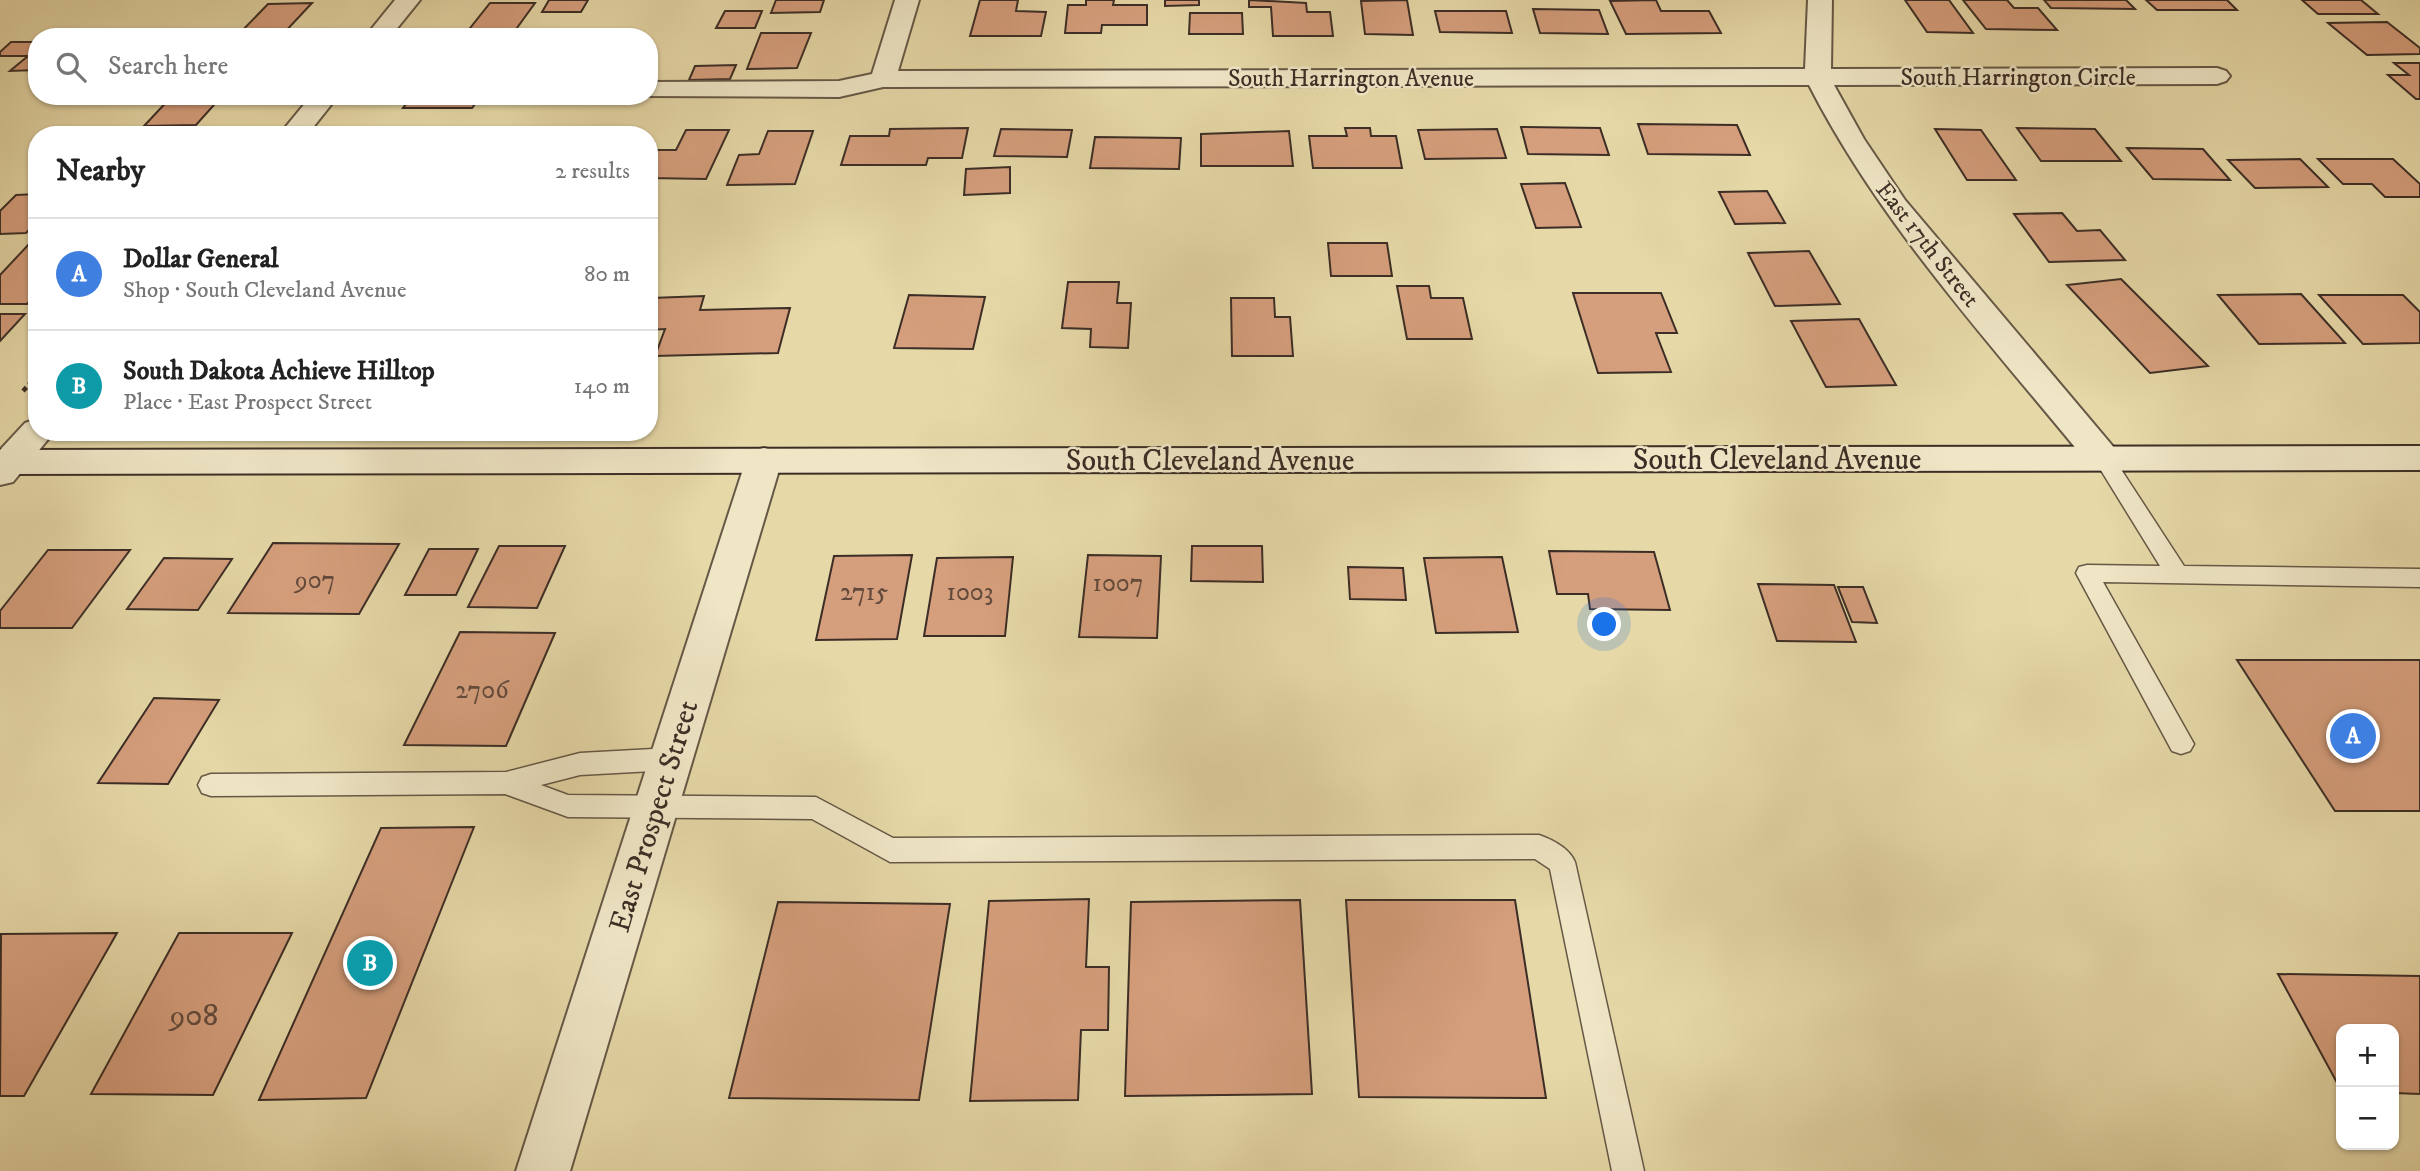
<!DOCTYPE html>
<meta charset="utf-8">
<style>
:root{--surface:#fff;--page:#f6f6f6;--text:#222;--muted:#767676;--line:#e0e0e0;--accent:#db2777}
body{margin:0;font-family:"IM FELL DW Pica",serif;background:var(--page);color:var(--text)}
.controls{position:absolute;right:21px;bottom:21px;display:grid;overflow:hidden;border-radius:14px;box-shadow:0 2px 5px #0004}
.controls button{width:63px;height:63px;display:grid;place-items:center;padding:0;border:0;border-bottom:2px solid var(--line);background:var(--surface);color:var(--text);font:35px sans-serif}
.you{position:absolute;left:1605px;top:625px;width:24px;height:24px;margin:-18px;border:5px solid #fff;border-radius:50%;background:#1a73e8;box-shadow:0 0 0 10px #1a73e833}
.badge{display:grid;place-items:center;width:46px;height:46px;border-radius:50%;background:var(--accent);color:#fff;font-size:23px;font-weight:700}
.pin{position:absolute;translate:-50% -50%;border:4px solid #fff;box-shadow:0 2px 7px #0006}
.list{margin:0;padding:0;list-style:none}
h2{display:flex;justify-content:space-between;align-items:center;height:91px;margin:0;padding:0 28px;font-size:30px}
h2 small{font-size:23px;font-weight:400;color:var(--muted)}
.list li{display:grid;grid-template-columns:46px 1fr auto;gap:21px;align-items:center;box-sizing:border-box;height:112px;padding:0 28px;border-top:2px solid var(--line)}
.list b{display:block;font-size:26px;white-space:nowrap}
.list p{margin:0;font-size:23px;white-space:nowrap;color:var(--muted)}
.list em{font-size:23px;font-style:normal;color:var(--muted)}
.icon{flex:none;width:38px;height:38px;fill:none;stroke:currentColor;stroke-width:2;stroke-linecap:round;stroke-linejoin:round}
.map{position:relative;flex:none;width:2420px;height:1171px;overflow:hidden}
.search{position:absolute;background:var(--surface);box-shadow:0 2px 5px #0004;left:28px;top:28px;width:630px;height:77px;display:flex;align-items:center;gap:18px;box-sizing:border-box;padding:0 24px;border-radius:28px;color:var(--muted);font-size:26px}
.panel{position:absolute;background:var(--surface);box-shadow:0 2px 5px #0004;left:28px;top:126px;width:630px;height:315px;border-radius:28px}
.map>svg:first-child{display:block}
</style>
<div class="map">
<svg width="2420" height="1171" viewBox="0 0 2420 1171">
<rect width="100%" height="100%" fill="#e6d8a7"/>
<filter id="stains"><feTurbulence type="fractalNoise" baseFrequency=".00286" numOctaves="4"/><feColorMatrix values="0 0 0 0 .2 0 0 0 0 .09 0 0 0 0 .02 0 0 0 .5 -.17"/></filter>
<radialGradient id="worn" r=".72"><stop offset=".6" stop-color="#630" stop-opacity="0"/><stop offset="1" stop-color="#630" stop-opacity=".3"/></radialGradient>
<!-- building -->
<g fill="#d59e7c" stroke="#3c2e26" stroke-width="2">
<path d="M549,0H588L581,12H542Z"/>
<path d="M776,0H824L820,12L771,13Z"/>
<path d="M980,0H1018L1016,11L1046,12L1041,36H970Z"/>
<path d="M1086,0H1114L1113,5H1147V25H1102L1101,33H1065L1068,5H1086Z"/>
<path d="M1165,0H1199V5L1165,6Z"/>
<path d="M1249,0L1306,3L1307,12H1330L1333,36H1273L1271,7H1249Z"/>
<path d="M1407,0L1413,35L1365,34L1361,1Z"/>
<path d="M1656,0L1661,11H1709L1721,33L1626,34L1610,1Z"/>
<path d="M1905,0H1949L1973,33L1927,32Z"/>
<path d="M1963,0H2007L2014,8H2038L2057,30L1986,29Z"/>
<path d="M2044,0H2126L2135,9L2051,8Z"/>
<path d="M2146,0H2227L2237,10H2157Z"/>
<path d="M2302,0H2361L2378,14H2318Z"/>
<path d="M312,3L283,34L238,35L268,4Z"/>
<path d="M490,3H535L514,32H467Z"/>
<path d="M1533,9L1599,10L1608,34L1540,33Z"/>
<path d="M725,11H762L755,28H716Z"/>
<path d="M1435,11H1506L1512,33L1440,32Z"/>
<path d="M1190,13H1242L1243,34H1189Z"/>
<path d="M2387,22L2420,48V54L2367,55L2328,23Z"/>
<path d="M761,33H811L797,68L747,69Z"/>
<path d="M11,42H37V70L10,71L28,56H0V52Z"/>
<path d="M2394,63H2420V99H2416L2388,75H2409Z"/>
<path d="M736,65L730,79L689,80L695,66Z"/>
<path d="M172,96H222L196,125L144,126Z"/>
<path d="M412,96H481L472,108H403Z"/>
<path d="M1638,124L1737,125L1750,155L1648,154Z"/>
<path d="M1521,127L1600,128L1609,155L1528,154Z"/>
<path d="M968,128L962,158H928L926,165H841L850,136H889L890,129Z"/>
<path d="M1345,128H1370L1371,136H1396L1402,168H1313L1309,136H1347Z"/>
<path d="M2017,128L2095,129L2121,161H2041Z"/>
<path d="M384,129L473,131L470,135H380Z"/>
<path d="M1001,129L1072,130L1067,157L994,156Z"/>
<path d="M1497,129L1506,158L1425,159L1418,130Z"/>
<path d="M1935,129L1981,130L2016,180H1967Z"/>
<path d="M592,130L639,131L636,135H589Z"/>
<path d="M686,130H729L706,179L649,178V150H676Z"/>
<path d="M768,131H813L795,184L727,185L739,155L759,154Z"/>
<path d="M1289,131L1293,166H1201V134Z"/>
<path d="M1095,137L1181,138L1179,169L1090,168Z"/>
<path d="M2127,148L2203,149L2230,180L2153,179Z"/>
<path d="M2300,159L2328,187L2255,188L2228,160Z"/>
<path d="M2318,159H2393L2420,184V197H2385L2372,184H2343Z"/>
<path d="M1010,167V193L964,195L966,169Z"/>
<path d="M1565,183L1581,227L1536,228L1521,184Z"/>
<path d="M1767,191L1785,223L1735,224L1719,192Z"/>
<path d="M37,194V222L26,233L0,234V211L16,195Z"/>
<path d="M2062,213L2077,231L2100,230L2125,260L2049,262L2014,214Z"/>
<path d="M30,243H37V293L27,304H0V275Z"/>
<path d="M1328,243H1387L1392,276H1331Z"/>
<path d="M1809,251L1840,304L1775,306L1748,253Z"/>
<path d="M2121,279L2208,366L2150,373L2067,285Z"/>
<path d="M1068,282H1119L1117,303H1131L1128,348L1090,347L1091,329L1062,328Z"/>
<path d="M1397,286H1429L1431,298H1463L1472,339H1407Z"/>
<path d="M1573,293H1661L1677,333H1656L1671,372L1598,373Z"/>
<path d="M2301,294L2345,343L2259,344L2218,295Z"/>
<path d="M909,295L985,297L973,349L894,348Z"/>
<path d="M2319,295H2403L2420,312V343L2363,344Z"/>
<path d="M704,296L700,310L790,308L778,353L655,356L665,329L649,330L651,298Z"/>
<path d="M1231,298H1274L1275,317H1290L1293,356H1232Z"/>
<path d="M0,314H25L0,341Z"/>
<path d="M1859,319L1896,385L1826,387L1791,321Z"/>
<path d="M273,543L399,544L359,614L228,613Z"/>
<path d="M499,546H565L537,608L468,607Z"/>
<path d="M1192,546H1262L1263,582L1191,581Z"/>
<path d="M429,549H478L456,595H405Z"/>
<path d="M48,550H130L72,628H0V611Z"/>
<path d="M1549,551L1654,552L1670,610L1590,609L1588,594H1557Z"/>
<path d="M912,555L897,639L816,640L834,556Z"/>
<path d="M1088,555L1161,556L1157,638L1079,637Z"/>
<path d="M1013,557L1005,636H924L937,558Z"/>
<path d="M1502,557L1518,632L1436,633L1424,558Z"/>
<path d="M164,558L232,559L198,610L127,609Z"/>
<path d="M1348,567L1403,568L1406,600L1350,599Z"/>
<path d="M1758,584L1834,585L1856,642L1777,641Z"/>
<path d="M1838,587H1863L1877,623L1852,622Z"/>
<path d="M460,632L555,633L506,746L404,745Z"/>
<path d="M2237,660H2420V811H2335Z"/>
<path d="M154,698L219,700L168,784L98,783Z"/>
<path d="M474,827L366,1098L259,1100L381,828Z"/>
<path d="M1089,899L1086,967H1109L1108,1030H1081L1078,1100L970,1101L989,901Z"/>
<path d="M1300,900L1312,1094L1125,1096L1131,902Z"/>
<path d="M1346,900H1515L1546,1098L1359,1097Z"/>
<path d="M778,902L950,904L919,1100L729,1098Z"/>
<path d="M117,933L24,1096H0L1,934Z"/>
<path d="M179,933H292L213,1095L91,1094Z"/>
<path d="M2278,974L2420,976V1094L2394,1093V1029H2341V1090Z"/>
</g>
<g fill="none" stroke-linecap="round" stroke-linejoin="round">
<!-- lane casing -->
<g stroke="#665846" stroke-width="3">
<g id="lane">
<path d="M2104,452L2111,454L2184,566L2420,569V587L2103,582L2194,744L2190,751L2181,754L2172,751L2076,573L2079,567L2087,565L2160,566L2094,459L2097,454Z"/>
<path d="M671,748L680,751L684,759L680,767L671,770L580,775L541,785L568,795L816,797L893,838L1539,835C1553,840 1569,848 1575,862L1644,1171H1612L1550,869L1535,859L890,862L812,819L568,817L505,794L211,796L202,793L198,785L202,777L211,774L506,772L580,753Z"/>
</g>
</g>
<!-- street casing -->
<g stroke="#665846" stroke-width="4">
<g id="street">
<path d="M395,0H420L390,37H365Z"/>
<path d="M895,0H919L898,71L1805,69L1808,0H1832L1831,69L2217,68L2226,71L2230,76L2226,81L2217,84L1834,85L1864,139L1905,200L2116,450L2122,459L2116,468L2104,471L2092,468C1992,345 1881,226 1809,85L883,87L839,97L643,96H649V82L839,81L872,74Z"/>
<path d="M311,96H338L307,135H279Z"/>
<path d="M37,419V432H54L13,482L0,485V450L25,423Z"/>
<path d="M764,448L776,451L782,460L570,1171H516L746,460L752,451Z"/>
</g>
</g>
<!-- secondary casing -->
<g stroke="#3c2e26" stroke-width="4">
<path id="secondary" d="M2420,446V470L0,474V450Z"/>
</g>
<!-- path -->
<path stroke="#3c2e26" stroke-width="4.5" stroke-dasharray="5 3.5" stroke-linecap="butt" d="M23,391L37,376"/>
<!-- lane -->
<use href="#lane" fill="#efe6c6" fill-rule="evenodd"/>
<!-- street -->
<use href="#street" fill="#efe6c6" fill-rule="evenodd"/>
<!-- secondary -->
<use href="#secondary" fill="#efe6c6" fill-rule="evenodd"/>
</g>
<g text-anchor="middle" stroke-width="5" stroke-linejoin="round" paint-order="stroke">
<!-- far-street labels -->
<g font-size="24" fill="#3c2e26" stroke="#efe6c6">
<text x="2018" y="85">South Harrington Circle</text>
<text x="1351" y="86">South Harrington Avenue</text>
<text transform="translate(1928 244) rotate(52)" y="8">East 17th Street</text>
</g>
<!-- number labels -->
<g font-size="26" fill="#624a3c">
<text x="315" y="588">907</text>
<text x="1118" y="591">1007</text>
<text x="864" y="600">2715</text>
<text x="970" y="600">1003</text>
<text x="482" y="698">2706</text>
</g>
<!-- street labels -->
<g font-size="30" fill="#3c2e26" stroke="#efe6c6">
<text x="1777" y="469">South Cleveland Avenue</text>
<text x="1210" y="470">South Cleveland Avenue</text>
<text transform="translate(653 816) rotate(-73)" y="10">East Prospect Street</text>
</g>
<!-- near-number labels -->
<g font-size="32" fill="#624a3c">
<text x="194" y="1025">908</text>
</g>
</g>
<rect width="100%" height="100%" filter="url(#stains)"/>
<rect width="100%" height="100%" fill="url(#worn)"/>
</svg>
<div class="controls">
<button>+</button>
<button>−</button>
</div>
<div class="you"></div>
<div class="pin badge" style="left:2353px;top:736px;background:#3f7fe0">A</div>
<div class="pin badge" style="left:370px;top:963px;background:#0f9aa8">B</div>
<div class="search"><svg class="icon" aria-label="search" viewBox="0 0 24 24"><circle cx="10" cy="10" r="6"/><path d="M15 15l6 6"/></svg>Search here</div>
<section class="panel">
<h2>Nearby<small>2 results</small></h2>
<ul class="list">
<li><span class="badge" style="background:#3f7fe0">A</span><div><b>Dollar General</b><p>Shop · South Cleveland Avenue</p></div><em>80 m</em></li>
<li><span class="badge" style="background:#0f9aa8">B</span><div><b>South Dakota Achieve Hilltop</b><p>Place · East Prospect Street</p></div><em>140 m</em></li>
</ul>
</section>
</div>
